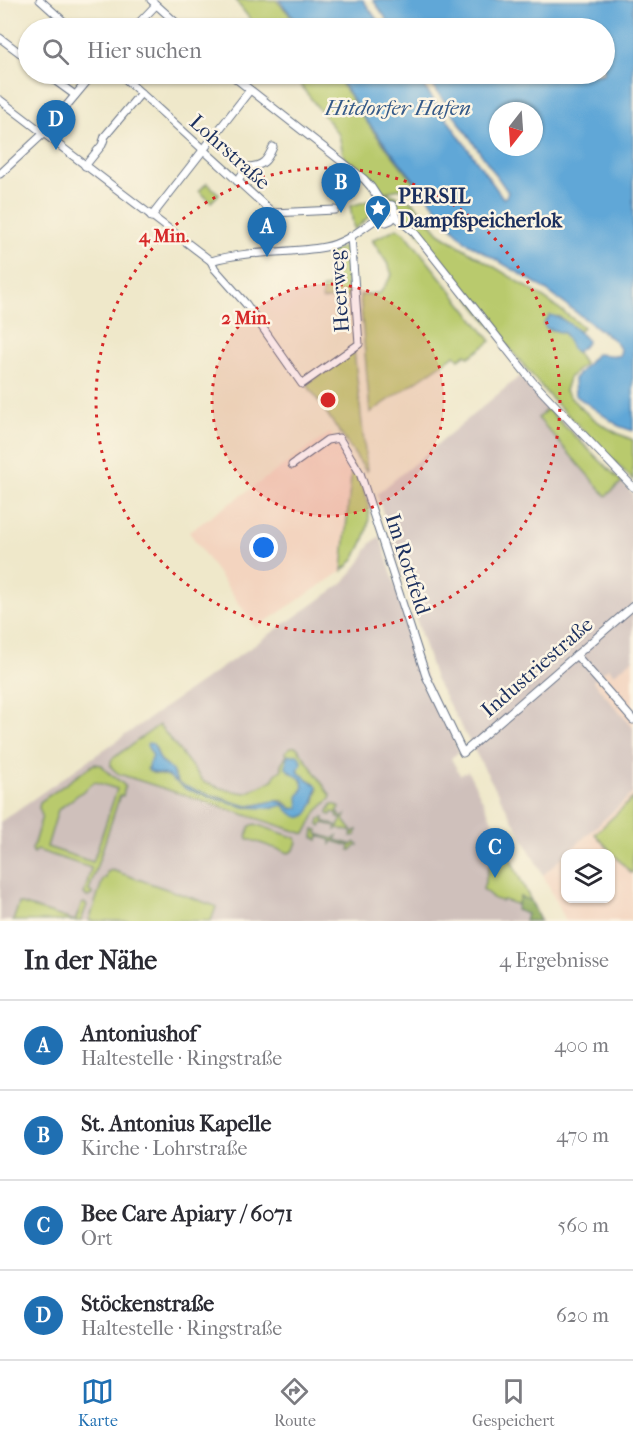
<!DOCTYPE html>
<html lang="de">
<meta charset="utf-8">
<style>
:root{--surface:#fff;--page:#f2f2f3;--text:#2b2b33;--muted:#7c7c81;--line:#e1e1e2;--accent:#1f6fb2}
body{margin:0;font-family:"IM FELL French Canon",serif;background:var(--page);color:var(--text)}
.controls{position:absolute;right:18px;bottom:18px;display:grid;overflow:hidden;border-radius:12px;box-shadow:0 2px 4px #0004}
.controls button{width:54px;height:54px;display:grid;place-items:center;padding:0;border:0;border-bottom:2px solid var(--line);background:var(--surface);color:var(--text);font:30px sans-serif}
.compass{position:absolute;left:489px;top:102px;width:54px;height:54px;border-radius:50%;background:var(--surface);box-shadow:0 2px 4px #0004;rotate:197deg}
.you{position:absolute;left:264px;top:548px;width:21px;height:21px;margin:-15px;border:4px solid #fff;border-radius:50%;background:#1a73e8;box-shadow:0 0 0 9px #1a73e833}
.badge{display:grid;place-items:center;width:39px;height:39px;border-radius:50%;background:var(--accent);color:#fff;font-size:20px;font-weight:700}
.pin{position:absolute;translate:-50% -50px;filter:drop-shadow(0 2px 3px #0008)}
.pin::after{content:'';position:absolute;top:32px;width:21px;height:18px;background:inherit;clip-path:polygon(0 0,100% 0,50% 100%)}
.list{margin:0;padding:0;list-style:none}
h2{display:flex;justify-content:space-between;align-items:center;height:78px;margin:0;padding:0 24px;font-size:26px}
h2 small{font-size:20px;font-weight:400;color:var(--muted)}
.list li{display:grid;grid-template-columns:39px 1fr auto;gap:18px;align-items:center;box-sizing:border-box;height:90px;padding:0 24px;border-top:2px solid var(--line)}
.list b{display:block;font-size:22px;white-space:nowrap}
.list p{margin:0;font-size:20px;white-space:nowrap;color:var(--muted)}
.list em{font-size:20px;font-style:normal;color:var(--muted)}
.icon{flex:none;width:33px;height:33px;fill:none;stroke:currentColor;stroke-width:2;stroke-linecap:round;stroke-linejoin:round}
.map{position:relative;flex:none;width:633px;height:921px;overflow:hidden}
.search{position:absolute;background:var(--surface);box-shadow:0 2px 4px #0004;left:18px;right:18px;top:18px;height:66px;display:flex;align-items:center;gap:15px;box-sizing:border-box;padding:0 21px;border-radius:33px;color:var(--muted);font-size:22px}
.sheet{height:438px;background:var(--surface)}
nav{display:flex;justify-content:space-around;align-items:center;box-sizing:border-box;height:84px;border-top:2px solid var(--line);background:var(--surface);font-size:16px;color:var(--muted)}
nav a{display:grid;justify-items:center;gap:3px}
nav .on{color:var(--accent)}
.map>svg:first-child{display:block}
</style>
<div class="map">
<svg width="633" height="921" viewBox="0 0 633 921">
<rect width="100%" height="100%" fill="#fcf5e5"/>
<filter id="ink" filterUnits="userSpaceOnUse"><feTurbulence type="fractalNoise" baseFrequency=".0167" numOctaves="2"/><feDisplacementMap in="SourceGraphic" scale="12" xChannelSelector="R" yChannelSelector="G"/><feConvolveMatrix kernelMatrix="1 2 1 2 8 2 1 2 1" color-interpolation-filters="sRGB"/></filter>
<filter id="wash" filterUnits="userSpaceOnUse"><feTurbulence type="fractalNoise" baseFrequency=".008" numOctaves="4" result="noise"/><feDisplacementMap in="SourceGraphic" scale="24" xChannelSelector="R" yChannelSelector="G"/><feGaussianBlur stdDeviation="1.35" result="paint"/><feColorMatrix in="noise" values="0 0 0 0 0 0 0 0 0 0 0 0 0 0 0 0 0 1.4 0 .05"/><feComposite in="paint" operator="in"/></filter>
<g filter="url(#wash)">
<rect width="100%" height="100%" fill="#efe8ca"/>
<!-- built -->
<g fill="#f3d4bf">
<path d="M330,433L352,466L342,571L256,628L189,532Z"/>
<path d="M632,658L633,659V728L593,681L608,668L614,674Z"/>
<path d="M633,793V921H566L543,875L565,854L566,898H610V854L566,853Z"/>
</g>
<!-- industrial -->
<g fill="#cfc0bb">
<path d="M520,376L633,494V659L614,674L608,668L593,681L633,728V793L543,875L435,679L377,494Z"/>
<path d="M380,536L417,656L459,752L451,758L460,775L468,771L542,921H0V822L342,584L360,562L370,544Z"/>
</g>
<!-- green -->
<g fill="#b9ca6d" stroke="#6a7c66" stroke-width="1.5" fill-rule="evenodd">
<path d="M235,0H276L302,28H257Z"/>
<path d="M292,74H335L373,131L417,186L385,192L413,202L439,233L447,238C493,267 542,293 583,327L579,332L558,316L547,328L564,333L584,364L569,378L565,391C583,413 606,430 633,440V480L550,397L490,325L410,221L384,192L344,158L339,135Z"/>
<path d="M207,183L219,194L211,202L199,191Z"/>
<path d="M368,201L370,216L354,230L350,206Z"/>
<path d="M397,228L406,234L491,341L469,357L466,354L459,359L455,355L370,413L360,295L380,293L392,275L389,266L372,240Z"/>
<path d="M347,246L349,297L322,300V288L330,287L328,252Z"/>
<path d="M354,350L367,470L366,471L308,386V383Z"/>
<path d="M547,409L622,482L606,496L538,418Z"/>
<path d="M352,466C359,479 369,497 369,511C370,531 358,560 342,571Z"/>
<path d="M159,725L204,782L227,790L246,793L273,780L275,775L282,769L281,764L287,755L285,752C290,747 292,745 298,748L331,796L330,799L317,811L305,834L119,774C114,770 108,767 112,759ZM156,748L159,758L171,770L180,785L168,776L152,773L147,769L153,756L149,749ZM299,766V773L313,782L318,789L314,804L292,813L283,805L272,808L245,807L209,795C222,796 234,804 246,806C258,807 274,798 283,801C290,804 290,811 299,808V800L303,785L299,776L289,771Z"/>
<path d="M94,764L102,765C110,778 118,777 125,786L123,796L120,795L89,891L92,893V895L87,897L84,894L91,868L37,850L34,853L32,850L42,816L39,808L40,802ZM95,782L117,789L93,862L47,847L58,810Z"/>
<path d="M633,798V872L631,873L595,834Z"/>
<path d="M332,804L339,806L340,808L337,811L342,818L346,815L344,820L353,832L357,830L356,835L351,836L352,832L338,828L335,830L336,826L323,823L321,826L318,824L319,819L324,818L323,821L338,826L342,819L337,817L338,814L332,812L331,815L328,814V811Z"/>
<path d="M255,824L296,838L297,842L294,850L289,853L248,839L247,835L250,826Z"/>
<path d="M495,828L531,901L520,897L518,905L504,900L501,901L494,899L483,889L495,845Z"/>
<path d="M314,830H318L317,834L334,839L337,836L336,840L353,845L355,842L358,845L351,850H349L350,846L333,841L331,844V840L319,836L318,840L313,837Z"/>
<path d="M112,870L215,906L216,907L211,921H89L103,879L106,878L107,872Z"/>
<path d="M19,903L75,921L81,905L84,903L87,905L81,921H13Z"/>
</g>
<!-- forest -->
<path fill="#92ae60" stroke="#566e5f" stroke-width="1.5" d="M520,897L531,901L540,921H525L527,914L516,910Z"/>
<!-- water -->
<g fill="#61a7d7" stroke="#3e6b9a" stroke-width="1.5" fill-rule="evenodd">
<path d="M279,0H363L383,28H302Z"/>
<path d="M373,0H633V431L619,426L575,395L574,379L596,354L619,356L621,350L615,341L539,285L466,242L451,226L366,120L336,74H415L503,198L506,197L508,192L425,74H604V28H393ZM498,111H534V147H498Z"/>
<path d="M550,315C565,318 577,329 587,340L586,344L576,352L573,350L564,333L546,328L544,324Z"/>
<path d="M148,743L153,744C157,750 157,756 161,761C164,765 169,767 172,771C174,775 175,779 178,783C182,787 243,806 249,806C271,805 272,794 292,809L299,808L298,797L303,789L302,780L286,768L287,758L289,755H298L302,762L298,769L299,773L317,786C316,795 310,826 294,815C289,813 287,808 283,805L272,808L245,807L186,789L168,776L149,771L148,766L153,756L147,745Z"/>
</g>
</g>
<g filter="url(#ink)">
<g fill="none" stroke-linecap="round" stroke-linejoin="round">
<!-- minor casing -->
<g stroke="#657084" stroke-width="9">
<g id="minor">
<path d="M40,0L71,28"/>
<path d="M151,0L182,28"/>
<path d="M134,28L156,5"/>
<path d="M0,38L28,59"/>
<path d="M46,74L75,95"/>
<path d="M120,74L273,213L335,210"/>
<path d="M230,74L364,179L371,187L382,204"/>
<path d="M0,100L211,261C248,250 287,254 325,247C346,243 361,229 378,218"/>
<path d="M85,166L102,145L105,136L141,93"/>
<path d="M0,174L43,134L93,74"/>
<path d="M237,181L248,167C263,166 267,161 273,147"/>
<path d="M382,204L392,205L394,208L395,216"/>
<path d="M395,216L414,232L532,381L633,487"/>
<path d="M151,217L250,90"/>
<path d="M378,218L386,222L391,220L395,216"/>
<path d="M378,218L377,209L382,204"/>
<path d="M211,261L215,269L246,304L302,384L359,344L351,236"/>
<path d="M292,465L327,440L339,438L360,473L426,676L463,753L633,606"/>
<path d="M576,655L633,720"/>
</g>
</g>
<!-- minor -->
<use href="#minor" stroke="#fff" stroke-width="7"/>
</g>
</g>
<!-- distance rings -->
<circle cx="328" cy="400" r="116" fill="#d62828" fill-opacity=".12"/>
<g fill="none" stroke="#d62828" stroke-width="3" stroke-dasharray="3 6">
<circle cx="328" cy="400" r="116"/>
<circle cx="328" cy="400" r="232"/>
</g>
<!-- icons -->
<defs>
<g id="sight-pin" transform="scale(1.35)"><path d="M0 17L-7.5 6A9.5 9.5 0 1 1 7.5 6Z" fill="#1f6fb2" stroke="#fcf5e5"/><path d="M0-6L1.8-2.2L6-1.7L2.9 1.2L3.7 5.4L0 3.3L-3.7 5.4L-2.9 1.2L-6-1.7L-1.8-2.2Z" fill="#fff"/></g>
</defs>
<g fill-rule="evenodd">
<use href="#sight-pin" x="378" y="208"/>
</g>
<g text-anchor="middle" stroke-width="5" stroke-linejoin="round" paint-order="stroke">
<!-- street labels -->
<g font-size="21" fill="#1b2f5e" stroke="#fcf5e5">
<text transform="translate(230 152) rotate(42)" y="7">Lohrstraße</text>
<text transform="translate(339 291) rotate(-94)" y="7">Heerweg</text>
<text transform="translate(408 564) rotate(72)" y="7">Im Rottfeld</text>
<text transform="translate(537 667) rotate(-41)" y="7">Industriestraße</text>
</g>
<!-- poi labels -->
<g font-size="21" font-weight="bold" fill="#1b2f5e" stroke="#fcf5e5" text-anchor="start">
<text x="398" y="203">PERSIL<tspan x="398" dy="24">Dampfspeicherlok</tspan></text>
</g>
<!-- water labels -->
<g font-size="22" font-style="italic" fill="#345988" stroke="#fcf5e5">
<text x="398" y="115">Hitdorfer Hafen</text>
</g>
</g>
<circle cx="328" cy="400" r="9" fill="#d62828" stroke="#fcf5e5" stroke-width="3"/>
<g font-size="18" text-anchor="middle" font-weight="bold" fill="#d62828" stroke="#fcf5e5" stroke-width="5" stroke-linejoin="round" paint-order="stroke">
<text x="164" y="242">4 Min.</text>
<text x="246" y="324">2 Min.</text>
</g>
</svg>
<div class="controls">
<button><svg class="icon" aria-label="layers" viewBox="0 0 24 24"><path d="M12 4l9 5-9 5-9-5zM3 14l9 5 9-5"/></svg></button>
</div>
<svg class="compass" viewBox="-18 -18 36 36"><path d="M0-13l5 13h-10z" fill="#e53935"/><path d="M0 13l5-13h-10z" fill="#7c7c81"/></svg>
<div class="you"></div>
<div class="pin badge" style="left:267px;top:257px">A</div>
<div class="pin badge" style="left:341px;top:213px">B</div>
<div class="pin badge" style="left:495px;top:878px">C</div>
<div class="pin badge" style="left:56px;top:150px">D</div>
<div class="search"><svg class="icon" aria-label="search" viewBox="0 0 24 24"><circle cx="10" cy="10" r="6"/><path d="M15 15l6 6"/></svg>Hier suchen</div>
</div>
<section class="sheet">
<h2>In der Nähe<small>4 Ergebnisse</small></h2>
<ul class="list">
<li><span class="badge">A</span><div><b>Antoniushof</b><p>Haltestelle · Ringstraße</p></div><em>400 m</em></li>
<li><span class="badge">B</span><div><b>St. Antonius Kapelle</b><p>Kirche · Lohrstraße</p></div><em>470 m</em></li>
<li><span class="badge">C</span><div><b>Bee Care Apiary / 6071</b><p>Ort</p></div><em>560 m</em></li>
<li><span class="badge">D</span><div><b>Stöckenstraße</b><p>Haltestelle · Ringstraße</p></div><em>620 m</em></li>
</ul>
</section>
<nav>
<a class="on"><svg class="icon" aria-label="map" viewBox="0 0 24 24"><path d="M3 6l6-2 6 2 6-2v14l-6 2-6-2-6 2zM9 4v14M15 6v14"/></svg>Karte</a>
<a><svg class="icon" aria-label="directions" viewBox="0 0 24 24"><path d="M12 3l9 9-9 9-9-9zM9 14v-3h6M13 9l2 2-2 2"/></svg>Route</a>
<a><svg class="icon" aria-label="saved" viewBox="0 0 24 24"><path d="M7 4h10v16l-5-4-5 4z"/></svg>Gespeichert</a>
</nav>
